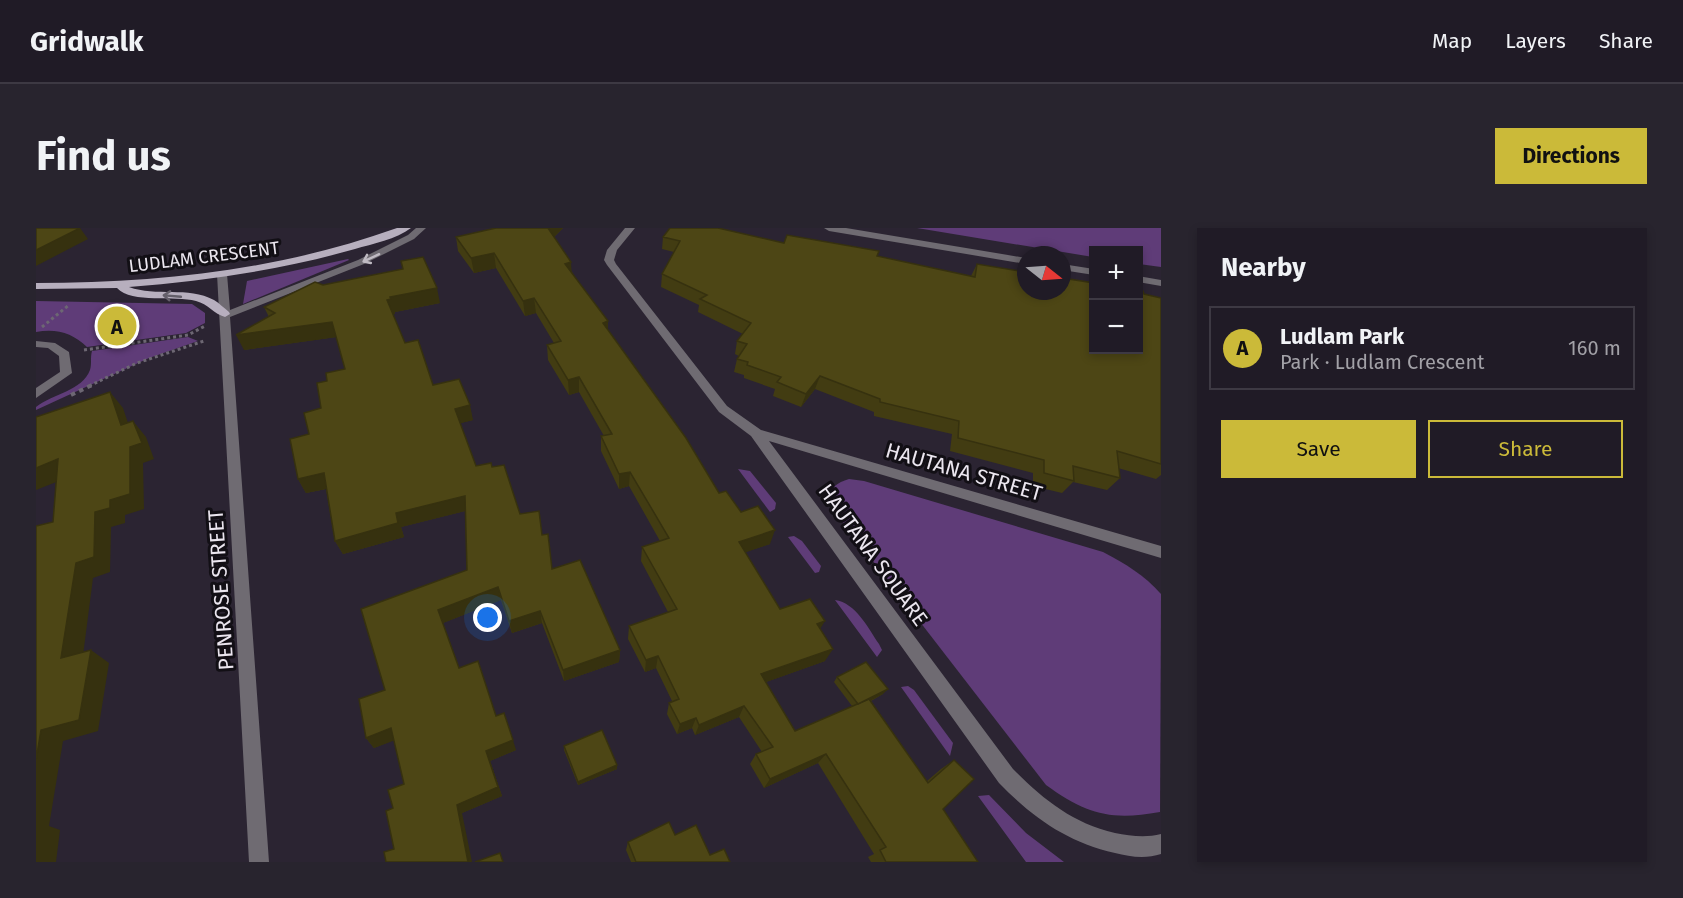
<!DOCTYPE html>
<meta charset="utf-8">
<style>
:root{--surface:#201b26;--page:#28242e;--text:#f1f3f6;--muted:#a2a1a7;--line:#3d3943;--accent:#cbba39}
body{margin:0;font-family:"Fira Sans",sans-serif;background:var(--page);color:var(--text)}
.controls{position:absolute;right:18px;top:18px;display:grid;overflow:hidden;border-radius:0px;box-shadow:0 3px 9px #0003}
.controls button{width:54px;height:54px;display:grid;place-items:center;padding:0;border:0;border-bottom:2px solid var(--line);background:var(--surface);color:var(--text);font:30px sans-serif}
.compass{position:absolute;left:981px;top:18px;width:54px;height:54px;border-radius:50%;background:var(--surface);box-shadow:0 3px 9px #0003;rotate:107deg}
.you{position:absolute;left:452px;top:390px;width:21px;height:21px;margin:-15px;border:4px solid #fff;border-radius:50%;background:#1a73e8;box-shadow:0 0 0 9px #1a73e833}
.badge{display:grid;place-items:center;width:39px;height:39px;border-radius:50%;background:var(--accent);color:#111;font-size:20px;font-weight:700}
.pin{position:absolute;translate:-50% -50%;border:3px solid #fff;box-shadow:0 2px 6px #0006}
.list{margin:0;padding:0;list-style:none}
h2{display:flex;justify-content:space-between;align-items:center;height:78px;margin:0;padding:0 24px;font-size:26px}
h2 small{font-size:20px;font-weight:400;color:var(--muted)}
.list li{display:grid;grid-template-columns:39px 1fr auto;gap:18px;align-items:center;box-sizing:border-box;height:84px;margin:0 12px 12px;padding:0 12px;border:2px solid var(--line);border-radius:0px}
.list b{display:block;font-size:22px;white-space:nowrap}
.list p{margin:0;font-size:20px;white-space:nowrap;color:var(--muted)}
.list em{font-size:20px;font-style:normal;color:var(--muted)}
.actions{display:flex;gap:12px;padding:18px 24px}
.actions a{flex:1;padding:14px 0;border:2px solid var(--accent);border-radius:0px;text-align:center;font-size:21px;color:var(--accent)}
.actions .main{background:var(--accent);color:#111}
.map{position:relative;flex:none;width:1125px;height:634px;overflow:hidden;border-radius:0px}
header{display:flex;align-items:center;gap:36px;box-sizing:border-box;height:84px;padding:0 30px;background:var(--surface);border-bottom:2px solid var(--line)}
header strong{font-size:28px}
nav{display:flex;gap:33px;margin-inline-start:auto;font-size:21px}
.intro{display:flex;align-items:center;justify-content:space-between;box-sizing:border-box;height:144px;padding:0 36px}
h1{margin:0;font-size:42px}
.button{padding:15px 27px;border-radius:0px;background:var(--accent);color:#111;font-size:21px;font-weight:700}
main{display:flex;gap:36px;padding:0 36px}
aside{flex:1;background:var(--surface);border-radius:0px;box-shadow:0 3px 9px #0003}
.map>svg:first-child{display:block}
</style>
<header>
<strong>Gridwalk</strong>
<nav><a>Map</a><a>Layers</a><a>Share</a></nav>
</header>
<div class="intro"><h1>Find us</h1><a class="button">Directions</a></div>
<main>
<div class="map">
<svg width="1125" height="634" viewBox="0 0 1125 634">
<rect width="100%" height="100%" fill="#2b2432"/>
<!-- green -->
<g fill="#5f3c78">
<path d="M881,0H1125V39L1103,36L1102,22H1058L1057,29Z"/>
<path d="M312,31L313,32L207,76L211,53Z"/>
<path d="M0,73L156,76L169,85V95L150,105L51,119C37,105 20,100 0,104Z"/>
<path d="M152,109L162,113L113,130L0,182V179C18,165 46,163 54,142C56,135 54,130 56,123Z"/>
<path d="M702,241L714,243L740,275L739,281L734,284Z"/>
<path d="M813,251L828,253L1067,324C1090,336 1108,347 1125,366L1124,584C1074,593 1050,586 1010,557L796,280C790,263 797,256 813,251Z"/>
<path d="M758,308L766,313L785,338L783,344L779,345L752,309Z"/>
<path d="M799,372C820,375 832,400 843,416L846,422L841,429Z"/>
<path d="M872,458L878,462L917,515L914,528L865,459Z"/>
<path d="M953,567L990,605L1028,634H990L942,568Z"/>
</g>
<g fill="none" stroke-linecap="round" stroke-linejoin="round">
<!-- path-far1 -->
<g stroke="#6d6773" stroke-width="3" stroke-dasharray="3 3" stroke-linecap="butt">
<path d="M6,99L33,77"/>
<path d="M48,122L152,107L169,98"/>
<path d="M53,158L101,135L168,113"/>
</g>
<!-- path -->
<path stroke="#6d6773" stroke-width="4" stroke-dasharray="4.5 4.5" stroke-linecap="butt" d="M35,167L56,157"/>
<!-- minor -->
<g fill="#6f6b72" fill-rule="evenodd">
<path d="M380,0H390L378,11L328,36L194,89L233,634H213L181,46L186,43L191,46L194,82L322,32L372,7Z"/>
<path d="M589,0H599L581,22L578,32L580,36L691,178L725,202L1125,318V330L733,213L977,541C1007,571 1036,595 1079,605C1094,608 1110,610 1125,606V626C1110,631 1094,629 1079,625C1031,614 997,590 963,555L715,208L683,184L571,37L568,32L571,22Z"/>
<path d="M788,0H810L990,30V36L793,3Z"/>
<path d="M1026,36L1058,41V47L1026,42Z"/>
<path d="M1102,48L1125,52V58L1102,54Z"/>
<path d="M0,113L19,115L33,124L36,145L0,170V160L24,144L23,128L12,120L0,119Z"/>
</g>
<!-- major -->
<path fill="#b7afbe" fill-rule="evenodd" d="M361,0H375C361,11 336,16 319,21C245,42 170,53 93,59C120,69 152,58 178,72C183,75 188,80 193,84L194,86L189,89C178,86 172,76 160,73C139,67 96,76 81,60L0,61V55C124,55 244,42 361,0Z"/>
</g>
<!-- wall -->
<g fill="#423c12">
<path d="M460,0H527L518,9L536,44L572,102L683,265L705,284L734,316L709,324L744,381L784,401L789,433L730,454L759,503L816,478L798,454L801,449L847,466L835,473L891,553L905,541L918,532L907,581L942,634H835L832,629L838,626L782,535L728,560L714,536L720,526L726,524L703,489L659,507L656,500L641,506L631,486L633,475L636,473L620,440L609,444L592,411L593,398L632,384L605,333L606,319L624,313L593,258L583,261L565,223V208H568L543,164L533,167L512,132L511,117L518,115L500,85L489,88L460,40L438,45L422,23L420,9Z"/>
<path d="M627,9L748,15L841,28L935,48L941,36L1125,70V247L1120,251L1082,240L1084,250L1071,262L1037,254L1026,265L997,258V245L914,223L916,206L838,188V184L779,161L765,179L737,168L739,161L708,150V147L698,144L701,131L703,128L699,126L701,113L707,106L662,84L663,77L625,59L626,46L638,24L626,21Z"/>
<path d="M365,33L404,75L359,84V86H357L369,115L397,157L437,192L424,195L440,238L456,239L484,286L506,307L516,341L584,422L583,434L528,453L506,395L476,405L465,372L407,395L423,439L460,488L480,522L454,533L466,568L426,585L358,621L357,580L368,556L358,512L338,520L330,510L349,462L431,342L429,283L365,299L368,309L307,326L299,313L290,261L270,265L262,251L273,206L285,180L291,153L309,141L300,109L208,122L233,89L228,79L287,57L367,41Z"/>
<path d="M528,518L581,537V541L542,557L528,522Z"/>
<path d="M639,607L674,627L694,634H595L590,622L592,614Z"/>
</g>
<!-- shaded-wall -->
<g fill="#36310f">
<path d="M44,0L52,11L0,38V22Z"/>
<path d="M512,0H527L513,14Z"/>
<path d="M458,25L460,40L438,45L435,30Z"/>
<path d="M535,34L536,49L529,36Z"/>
<path d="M401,60L404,75L359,84V86L356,87L351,72L354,69Z"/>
<path d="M498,70L500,85L489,88L487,73Z"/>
<path d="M572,93V109L567,95Z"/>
<path d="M296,94L301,109L208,122L200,107Z"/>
<path d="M784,148L779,161L765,179L770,166Z"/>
<path d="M543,149V164L533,167L532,152Z"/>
<path d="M74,164L87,180L98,213L85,197Z"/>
<path d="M434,177L437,192L422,196L419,181Z"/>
<path d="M97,193L110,209L118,231L107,235L108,281L89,287V295L75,299L74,344L57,350L45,443L25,430L40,335L59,284L74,272L94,219Z"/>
<path d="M22,231L38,247L0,262V240Z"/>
<path d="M594,244L593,258L583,261V246Z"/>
<path d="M288,245L295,260L270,265L262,251Z"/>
<path d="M429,268L433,282L365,299L368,309L307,326L299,313L360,285Z"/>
<path d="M739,302L734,316L699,328L703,314Z"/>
<path d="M462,359L465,372L407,395L402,382Z"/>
<path d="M504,383L506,395L476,405L473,393Z"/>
<path d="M789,393L781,406V396Z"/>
<path d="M797,421L789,433L719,458L725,446Z"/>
<path d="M55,422L73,435L62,503L27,513L13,598L24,602L20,634H0V532L5,502Z"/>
<path d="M584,422L583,434L528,453L527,442Z"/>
<path d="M622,428L620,440L609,444L610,432Z"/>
<path d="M852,461L847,466L819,481L823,476Z"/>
<path d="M708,478L703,489L659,507L663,497Z"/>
<path d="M660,490L656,500L641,506L644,496Z"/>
<path d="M355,500L362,511L338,520L330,510Z"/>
<path d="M477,512L480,522L454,533L466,568L426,585L436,634H432L421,577L450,523Z"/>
<path d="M790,526L782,535L728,560L734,551Z"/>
<path d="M581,537V541L542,557V554Z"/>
</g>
<!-- building -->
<g fill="#4d4615" stroke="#36310f" stroke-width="1.5">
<path d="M0,0H44L0,22Z"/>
<path d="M460,0H512L535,34L529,36L572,93L567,95L650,210L683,265L690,263L705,284L722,278L739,302L703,314L744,381L774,371L789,393L781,396L797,421L725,446L759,503L833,471L892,555L918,532L938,551L907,581L942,634H850L844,622L850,619L790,526L734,551L720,526L737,519L708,478L663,497L660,490L644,496L633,475L643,471L622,428L610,432L593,398L641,381L606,319L633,310L594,244L583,246L565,208L576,206L543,149L532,152L511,117L525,113L498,70L487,73L458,25L435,30L420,9Z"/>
<path d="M634,0H682L748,15L751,7L843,23L841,28L939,49L941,36L990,44V63H1026V50L1058,55V122H1102V62L1107,63L1108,66L1125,70V236L1081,223L1084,250L1037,238L1038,253L1008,245V232L922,210L923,193L844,174V171L784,148L770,166L741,154L745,149L711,137L712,134L701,131L711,116L701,113L715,95L664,71L671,67L626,46L644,13L627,9Z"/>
<path d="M387,29L401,60L354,69L355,71L351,72L369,115L382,112L397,157L423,151L434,177L419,181L440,238L455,235L456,239L468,237L484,286L503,283L506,307L512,306L516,341L544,332L584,422L527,442L504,383L473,393L462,359L402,382L423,440L442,433L460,488L468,485L477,512L450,523L462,559L421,577L432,634H350L348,624L358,621L350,583L357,580L352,562L368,556L355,500L330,510L323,471L349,462L325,381L431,342L429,268L360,285L362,295L299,313L288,245L262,251L254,211L273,206L268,185L285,180L281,155L291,153L290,145L309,141L296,94L200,107L239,85L228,79L279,54L287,57L367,41L365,33Z"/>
<path d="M74,164L85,197L97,193L106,215L94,219V266L74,272V280L59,284L58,329L40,335L25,430L55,422L43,492L5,502L0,532V298L17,294L22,231L0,240V189Z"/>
<path d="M830,434L852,461L822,476L801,449Z"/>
<path d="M566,502L581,537L542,554L528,518Z"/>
<path d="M633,594L639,607L660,597L674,627L688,621L694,634H600L592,614Z"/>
<path d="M464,625L467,634H439Z"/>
</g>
<!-- one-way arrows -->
<defs><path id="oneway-shaft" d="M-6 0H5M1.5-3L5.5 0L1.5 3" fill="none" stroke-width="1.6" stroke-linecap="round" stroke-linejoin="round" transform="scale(1.5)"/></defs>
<use stroke="#c0bbc3" href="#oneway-shaft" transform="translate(335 30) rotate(155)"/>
<use stroke="#645f6a" href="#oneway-shaft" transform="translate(136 68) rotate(-175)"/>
<g text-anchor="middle" stroke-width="6" stroke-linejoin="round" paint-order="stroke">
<!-- far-street labels -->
<g font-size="18" fill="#ebe6ef" stroke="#120f15">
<text transform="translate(168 29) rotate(-7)" y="6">LUDLAM CRESCENT</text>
</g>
<!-- street labels -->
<g font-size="21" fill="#ebe6ef" stroke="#120f15">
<text transform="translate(928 244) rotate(16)" y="7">HAUTANA STREET</text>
<text transform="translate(837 327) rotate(54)" y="7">HAUTANA SQUARE</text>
<text transform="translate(185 362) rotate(-94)" y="7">PENROSE STREET</text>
</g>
</g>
</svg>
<div class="controls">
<button>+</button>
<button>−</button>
</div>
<svg class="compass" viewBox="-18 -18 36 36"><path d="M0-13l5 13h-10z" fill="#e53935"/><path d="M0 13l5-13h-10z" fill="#a2a1a7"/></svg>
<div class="you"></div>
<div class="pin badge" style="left:81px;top:98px">A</div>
</div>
<aside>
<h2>Nearby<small></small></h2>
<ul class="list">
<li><span class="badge">A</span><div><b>Ludlam Park</b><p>Park · Ludlam Crescent</p></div><em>160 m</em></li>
</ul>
<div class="actions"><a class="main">Save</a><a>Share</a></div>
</aside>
</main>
